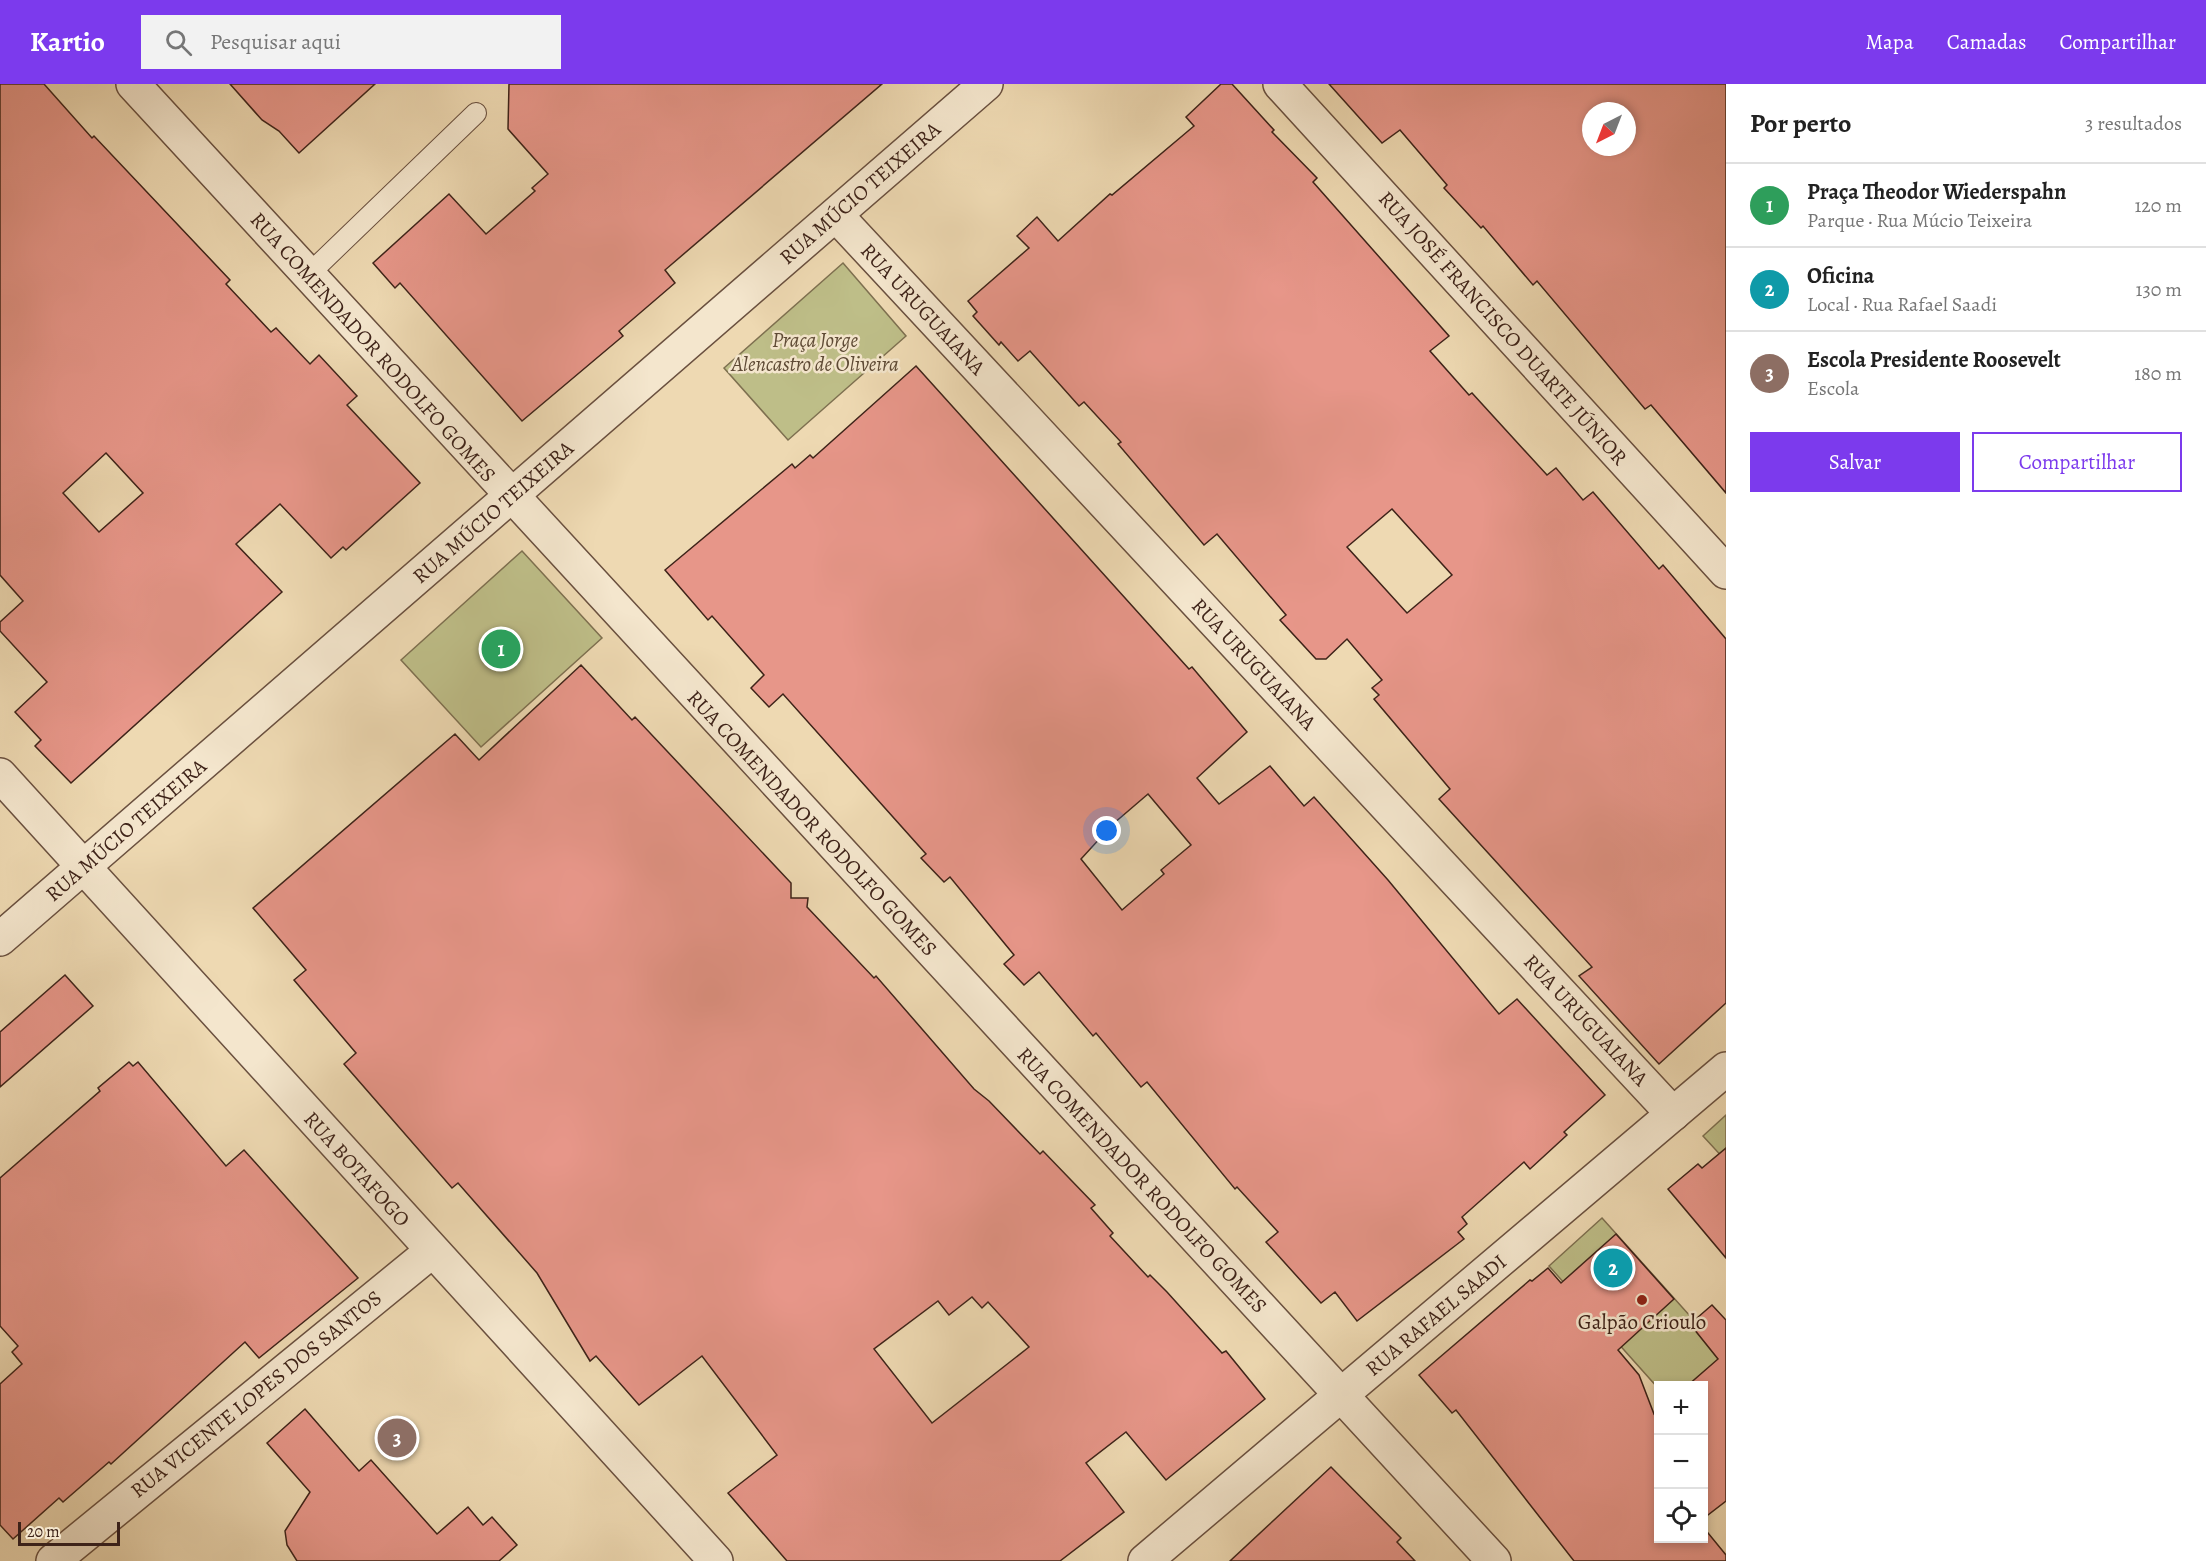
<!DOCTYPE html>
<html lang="pt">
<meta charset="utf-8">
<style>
:root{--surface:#fff;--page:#f2f2f2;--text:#222;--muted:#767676;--line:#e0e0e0;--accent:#7c3aed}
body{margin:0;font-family:Alegreya,serif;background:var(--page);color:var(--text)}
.controls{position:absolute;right:18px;bottom:18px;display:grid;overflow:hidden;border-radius:0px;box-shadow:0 3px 9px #0003}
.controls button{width:54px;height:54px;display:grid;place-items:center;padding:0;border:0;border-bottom:2px solid var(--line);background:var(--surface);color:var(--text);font:30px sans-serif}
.compass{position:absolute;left:1582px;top:18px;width:54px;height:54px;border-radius:50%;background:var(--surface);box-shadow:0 3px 9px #0003;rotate:222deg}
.scale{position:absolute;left:18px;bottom:15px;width:102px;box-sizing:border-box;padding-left:6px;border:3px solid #3e2319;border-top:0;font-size:16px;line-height:21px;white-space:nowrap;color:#3e2319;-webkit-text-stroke:4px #f4e6cd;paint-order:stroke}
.you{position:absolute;left:1107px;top:747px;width:21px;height:21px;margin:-15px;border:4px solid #fff;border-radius:50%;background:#1a73e8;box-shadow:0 0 0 9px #1a73e833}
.badge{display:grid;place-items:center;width:39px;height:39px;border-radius:50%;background:var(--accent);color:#fff;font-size:20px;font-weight:700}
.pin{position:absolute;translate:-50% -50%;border:3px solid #fff;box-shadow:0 2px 6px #0006}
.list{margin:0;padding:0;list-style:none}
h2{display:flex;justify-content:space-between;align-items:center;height:78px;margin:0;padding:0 24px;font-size:26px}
h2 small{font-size:20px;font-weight:400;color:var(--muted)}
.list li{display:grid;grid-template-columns:39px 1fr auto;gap:18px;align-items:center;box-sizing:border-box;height:84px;padding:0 24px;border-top:2px solid var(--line)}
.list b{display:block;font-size:22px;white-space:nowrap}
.list p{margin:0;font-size:20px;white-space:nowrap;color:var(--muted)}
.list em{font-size:20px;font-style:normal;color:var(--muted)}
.actions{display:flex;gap:12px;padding:18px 24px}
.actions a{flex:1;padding:14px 0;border:2px solid var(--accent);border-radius:0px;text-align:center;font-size:21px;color:var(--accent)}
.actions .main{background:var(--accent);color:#fff}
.icon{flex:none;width:33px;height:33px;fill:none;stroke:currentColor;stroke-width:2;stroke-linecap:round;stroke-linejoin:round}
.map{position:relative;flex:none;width:1726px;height:1477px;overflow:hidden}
header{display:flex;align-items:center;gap:36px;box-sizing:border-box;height:84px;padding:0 30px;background:var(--accent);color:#fff}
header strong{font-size:28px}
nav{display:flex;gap:33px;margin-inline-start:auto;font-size:21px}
.search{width:420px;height:54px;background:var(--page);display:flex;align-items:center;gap:15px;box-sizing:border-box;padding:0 21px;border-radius:0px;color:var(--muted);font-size:22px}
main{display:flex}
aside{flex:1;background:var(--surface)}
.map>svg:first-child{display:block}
</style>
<header>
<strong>Kartio</strong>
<div class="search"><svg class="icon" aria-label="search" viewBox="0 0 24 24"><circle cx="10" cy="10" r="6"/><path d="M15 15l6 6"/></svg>Pesquisar aqui</div>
<nav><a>Mapa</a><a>Camadas</a><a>Compartilhar</a></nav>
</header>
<main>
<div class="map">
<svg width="1726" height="1477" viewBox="0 0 1726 1477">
<rect width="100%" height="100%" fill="#eed9b2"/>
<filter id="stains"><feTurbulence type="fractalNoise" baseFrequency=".00333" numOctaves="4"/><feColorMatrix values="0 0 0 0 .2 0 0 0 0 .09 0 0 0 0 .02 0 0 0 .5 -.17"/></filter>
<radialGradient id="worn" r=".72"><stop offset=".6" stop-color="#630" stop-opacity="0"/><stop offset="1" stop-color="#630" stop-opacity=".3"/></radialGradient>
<!-- green -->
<g fill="#bebe88" stroke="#7e7050" stroke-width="1.5">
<path d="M843,179L906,252L788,356L724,284Z"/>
<path d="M522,467L602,554L481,663L401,576Z"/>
<path d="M1726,1031V1077L1703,1052Z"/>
<path d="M1602,1134L1708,1252L1726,1236V1379L1704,1354V1302H1658V1304L1549,1182Z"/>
</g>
<!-- building -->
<g fill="#e79689" stroke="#3e2319" stroke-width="1.5" fill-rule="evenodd">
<path d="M0,0H44L92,54L94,52L230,196L226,200L271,248L276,244L310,280L319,271L357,312L347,321L420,399L346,466L343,463L331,474L280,420L236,460L282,508L71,699L35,662L41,656L15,628L47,598L0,547V538L23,517L0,491ZM106,369L143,409L99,448L63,409Z"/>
<path d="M230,0H375L299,69L279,47L262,36Z"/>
<path d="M509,0H882L665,186L675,199L619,247L623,252L522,337L400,199L395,204L373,179L449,110L486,150L535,107L532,104L548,90L508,45Z"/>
<path d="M1221,0H1232L1274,46L1272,48L1317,94L1313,98L1449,252L1430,267L1469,311L1472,309L1547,391L1556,384L1583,416L1593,408L1659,485L1663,481L1726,555V919L1659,980L1579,892L1592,883L1439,715L1450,705L1374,615L1379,611L1372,604L1382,596L1347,555L1326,575H1316L1280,536L1286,531L1217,450L1204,461L1118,360L1121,358L1084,318L1079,322L1030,267L1018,277L1001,258L999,261L973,232L977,228L968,217L1029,164L1017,152L1037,133L1058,157L1110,110L1112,111L1194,42L1186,33ZM1392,425L1452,491L1407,529L1347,463Z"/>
<path d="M1329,0H1726V409L1651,321L1645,325L1537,197L1533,201L1483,142L1481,144L1444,104L1447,101L1400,46L1382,59ZM1591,27H1627V63H1591Z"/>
<path d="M916,282L1189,585L1192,583L1247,648L1197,694L1219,720L1270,682L1304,722L1314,713L1388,796L1499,930L1517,915L1605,1011L1564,1048L1567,1051L1530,1085L1524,1078L1462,1133L1467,1140L1458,1148L1464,1155L1357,1237L1335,1208L1321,1219L1266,1158L1278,1148L1237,1103L1235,1105L1147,998L1141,1003L1096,949L1093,952L1039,888L1024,901L1004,880L1014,871L950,793L944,798L921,774L926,770L783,610L769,623L751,604L764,591L712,532L708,536L665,486L792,380L795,384L810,371L813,374ZM1148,710L1191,761L1161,786L1164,790L1122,826L1081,775L1113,740Z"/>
<path d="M581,581L632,636L635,633L791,799V814H808L807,823L874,894L876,892L974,1005L989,1017L1040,1070L1043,1067L1095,1121L1091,1124L1113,1149L1110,1152L1148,1193L1150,1191L1167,1208L1222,1269L1226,1267L1265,1315L1166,1396L1126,1348L1086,1379L1124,1428L1060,1477H787L728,1409L777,1371L702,1272L639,1321L596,1272L590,1277L537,1189L458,1099L452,1104L344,980L356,969L294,896L306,886L253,824L455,650L479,676ZM972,1213L982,1224L988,1218L1029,1263L932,1339L874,1265L938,1217L949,1231Z"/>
<path d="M65,891L93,922L0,1003V948Z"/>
<path d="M129,978L133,982L138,978L226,1082L244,1066L358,1194L259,1274L245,1258L111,1380L109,1378L63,1418L59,1414L13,1455L0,1441V1300L22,1280L12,1268L18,1262L0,1242V1094L100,1007L98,1004Z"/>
<path d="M1726,1064V1174L1668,1105L1698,1080L1702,1084Z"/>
<path d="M1616,1150L1674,1215L1618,1266L1639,1291L1654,1330L1659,1326V1455H1704V1444L1726,1471V1477H1574L1456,1326L1452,1329L1419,1291L1530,1196L1532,1197L1548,1184L1561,1199Z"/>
<path d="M1712,1221L1726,1236V1417L1704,1434V1302H1687L1718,1275L1690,1240Z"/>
<path d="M305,1325L359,1387L371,1376L437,1450L468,1423L483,1441L492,1433L517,1461L499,1477H297L287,1461L285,1447L310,1408L267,1359Z"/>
<path d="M1331,1383L1401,1454L1397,1458L1415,1477H1230Z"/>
</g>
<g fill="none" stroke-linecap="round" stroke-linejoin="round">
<!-- service casing -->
<g stroke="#6a503f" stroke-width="22">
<path id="service" d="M308,191L476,29"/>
</g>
<!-- minor casing -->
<g stroke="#6a503f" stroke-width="36">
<g id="minor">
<path d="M133,0L1494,1477"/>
<path d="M1280,0L1726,488"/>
<path d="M836,131L1673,1030"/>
<path d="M53,1477L432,1167"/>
<path d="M1145,1477L1726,985"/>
</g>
</g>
<!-- tertiary casing -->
<g stroke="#6a503f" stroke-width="36">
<g id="tertiary">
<path d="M0,691L716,1477"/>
<path d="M0,855L986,0"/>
</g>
</g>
<!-- service -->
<use href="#service" stroke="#f4e6cd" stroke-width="20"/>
<!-- minor -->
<use href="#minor" stroke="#f4e6cd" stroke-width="33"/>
<!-- tertiary -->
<use href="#tertiary" stroke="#f4e6cd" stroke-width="33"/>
</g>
<!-- markers -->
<circle fill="#8f2418" stroke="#f4e6cd" stroke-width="2" cx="1642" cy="1216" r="6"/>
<g text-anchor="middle" stroke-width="5" stroke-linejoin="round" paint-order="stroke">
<!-- street labels -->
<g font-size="21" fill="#3e2319" stroke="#f4e6cd">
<text transform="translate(860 109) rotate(-41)" y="7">RUA MÚCIO TEIXEIRA</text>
<text transform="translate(923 225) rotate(47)" y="7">RUA URUGUAIANA</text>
<text transform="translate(1503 244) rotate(48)" y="7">RUA JOSÉ FRANCISCO DUARTE JÚNIOR</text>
<text transform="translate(373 263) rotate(48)" y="7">RUA COMENDADOR RODOLFO GOMES</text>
<text transform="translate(493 428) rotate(-41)" y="7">RUA MÚCIO TEIXEIRA</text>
<text transform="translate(1254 580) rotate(47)" y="7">RUA URUGUAIANA</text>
<text transform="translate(812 739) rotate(47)" y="7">RUA COMENDADOR RODOLFO GOMES</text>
<text transform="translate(126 746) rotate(-41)" y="7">RUA MÚCIO TEIXEIRA</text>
<text transform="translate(1586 936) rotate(47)" y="7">RUA URUGUAIANA</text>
<text transform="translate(357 1085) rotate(48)" y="7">RUA BOTAFOGO</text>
<text transform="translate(1142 1096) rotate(47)" y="7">RUA COMENDADOR RODOLFO GOMES</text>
<text transform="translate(1436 1231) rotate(-40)" y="7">RUA RAFAEL SAADI</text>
<text transform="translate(256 1310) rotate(-39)" y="7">RUA VICENTE LOPES DOS SANTOS</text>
</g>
<!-- park labels -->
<g font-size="21" font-style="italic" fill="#5e4a35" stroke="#f4e6cd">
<text x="815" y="263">Praça Jorge<tspan x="815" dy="24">Alencastro de Oliveira</tspan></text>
</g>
<!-- poi labels -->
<g font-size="21" fill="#3e2319" stroke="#f4e6cd">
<text x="1642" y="1245">Galpão Crioulo</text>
</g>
</g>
<rect width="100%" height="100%" filter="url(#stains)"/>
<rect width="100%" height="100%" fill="url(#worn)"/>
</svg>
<div class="controls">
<button>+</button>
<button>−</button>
<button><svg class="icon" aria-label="locate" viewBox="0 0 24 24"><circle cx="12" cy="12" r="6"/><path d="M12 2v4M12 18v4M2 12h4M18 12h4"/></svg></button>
</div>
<svg class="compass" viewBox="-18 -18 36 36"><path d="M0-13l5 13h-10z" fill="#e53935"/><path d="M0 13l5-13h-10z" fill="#767676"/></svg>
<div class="scale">20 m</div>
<div class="you"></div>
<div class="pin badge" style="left:501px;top:565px;background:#2e9e5b">1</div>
<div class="pin badge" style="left:1613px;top:1184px;background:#0f9aa8">2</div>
<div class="pin badge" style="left:397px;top:1354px;background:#8d6e63">3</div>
</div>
<aside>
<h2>Por perto<small>3 resultados</small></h2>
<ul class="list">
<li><span class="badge" style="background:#2e9e5b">1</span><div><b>Praça Theodor Wiederspahn</b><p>Parque · Rua Múcio Teixeira</p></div><em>120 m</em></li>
<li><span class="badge" style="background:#0f9aa8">2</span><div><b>Oficina</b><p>Local · Rua Rafael Saadi</p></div><em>130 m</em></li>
<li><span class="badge" style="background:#8d6e63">3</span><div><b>Escola Presidente Roosevelt</b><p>Escola</p></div><em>180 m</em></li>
</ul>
<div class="actions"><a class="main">Salvar</a><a>Compartilhar</a></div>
</aside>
</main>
